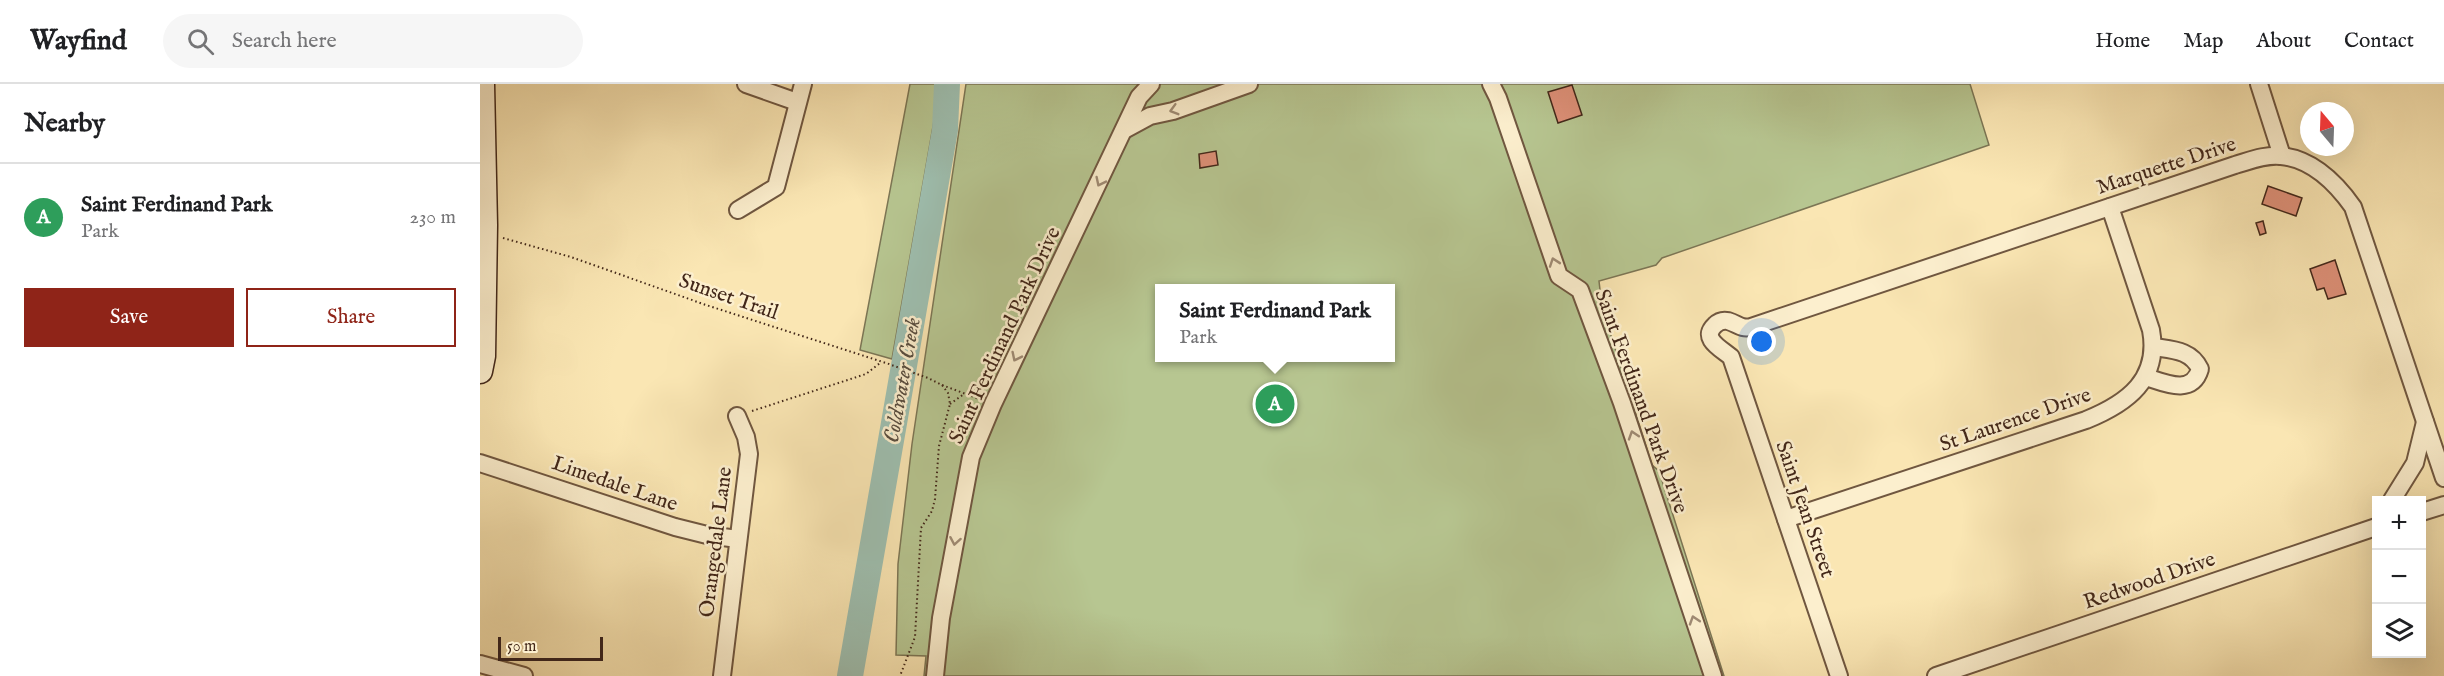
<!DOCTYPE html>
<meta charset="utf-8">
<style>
:root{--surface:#fff;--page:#f6f6f6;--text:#202124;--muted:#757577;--line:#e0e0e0;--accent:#8f2418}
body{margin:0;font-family:"IM FELL English",serif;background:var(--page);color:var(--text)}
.controls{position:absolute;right:18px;bottom:18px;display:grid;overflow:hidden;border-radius:0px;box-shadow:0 6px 24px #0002}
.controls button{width:54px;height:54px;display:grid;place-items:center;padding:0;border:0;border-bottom:2px solid var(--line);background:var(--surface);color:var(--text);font:30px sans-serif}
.compass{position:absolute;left:1820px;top:18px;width:54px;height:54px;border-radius:50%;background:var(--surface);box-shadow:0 6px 24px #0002;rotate:341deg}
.scale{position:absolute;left:18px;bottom:15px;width:105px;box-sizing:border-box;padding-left:6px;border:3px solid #422719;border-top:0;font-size:16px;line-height:21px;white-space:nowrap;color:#422719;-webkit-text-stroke:4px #fcefce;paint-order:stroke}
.you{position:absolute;left:1282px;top:258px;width:21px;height:21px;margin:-15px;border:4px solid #fff;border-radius:50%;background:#1a73e8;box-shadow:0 0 0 9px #1a73e833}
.badge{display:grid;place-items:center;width:39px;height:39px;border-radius:50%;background:var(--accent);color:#fff;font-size:20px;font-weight:700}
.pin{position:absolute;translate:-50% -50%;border:3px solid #fff;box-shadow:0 2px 6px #0006}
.popup{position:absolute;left:675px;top:200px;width:240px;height:78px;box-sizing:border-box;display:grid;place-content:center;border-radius:0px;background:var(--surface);filter:drop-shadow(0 2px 4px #0005);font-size:20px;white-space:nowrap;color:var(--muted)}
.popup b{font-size:22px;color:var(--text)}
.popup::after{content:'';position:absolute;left:50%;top:100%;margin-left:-12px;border:12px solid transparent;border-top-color:var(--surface)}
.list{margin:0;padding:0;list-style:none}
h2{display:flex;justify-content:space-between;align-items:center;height:78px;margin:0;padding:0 24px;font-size:26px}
h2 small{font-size:20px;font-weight:400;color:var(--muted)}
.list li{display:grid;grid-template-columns:39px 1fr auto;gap:18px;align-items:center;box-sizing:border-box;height:108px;padding:0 24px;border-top:2px solid var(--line)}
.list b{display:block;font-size:22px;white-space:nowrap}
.list p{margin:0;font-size:20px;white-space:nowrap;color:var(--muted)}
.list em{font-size:20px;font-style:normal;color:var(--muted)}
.actions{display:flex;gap:12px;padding:18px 24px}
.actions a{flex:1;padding:14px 0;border:2px solid var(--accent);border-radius:0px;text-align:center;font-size:21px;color:var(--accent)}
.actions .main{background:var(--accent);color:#fff}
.icon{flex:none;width:33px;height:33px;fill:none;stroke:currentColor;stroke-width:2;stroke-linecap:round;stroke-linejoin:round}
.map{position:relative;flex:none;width:1964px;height:592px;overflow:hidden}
header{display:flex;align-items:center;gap:36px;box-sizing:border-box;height:84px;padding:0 30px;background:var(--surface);border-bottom:2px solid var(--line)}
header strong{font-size:28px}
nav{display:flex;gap:33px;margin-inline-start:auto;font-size:21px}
.search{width:420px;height:54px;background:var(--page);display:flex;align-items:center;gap:15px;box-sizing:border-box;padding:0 21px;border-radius:33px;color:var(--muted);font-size:22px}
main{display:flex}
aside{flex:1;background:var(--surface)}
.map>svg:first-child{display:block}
</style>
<header>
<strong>Wayfind</strong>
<div class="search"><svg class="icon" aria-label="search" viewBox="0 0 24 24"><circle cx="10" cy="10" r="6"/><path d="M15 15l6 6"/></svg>Search here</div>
<nav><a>Home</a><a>Map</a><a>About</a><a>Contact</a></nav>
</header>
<main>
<aside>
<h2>Nearby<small></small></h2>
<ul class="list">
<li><span class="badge" style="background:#2e9e5b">A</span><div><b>Saint Ferdinand Park</b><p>Park</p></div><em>230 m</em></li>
</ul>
<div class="actions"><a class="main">Save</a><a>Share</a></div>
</aside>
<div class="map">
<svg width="1964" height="592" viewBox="0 0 1964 592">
<rect width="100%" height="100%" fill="#fae6b3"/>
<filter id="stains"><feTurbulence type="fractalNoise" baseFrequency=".00333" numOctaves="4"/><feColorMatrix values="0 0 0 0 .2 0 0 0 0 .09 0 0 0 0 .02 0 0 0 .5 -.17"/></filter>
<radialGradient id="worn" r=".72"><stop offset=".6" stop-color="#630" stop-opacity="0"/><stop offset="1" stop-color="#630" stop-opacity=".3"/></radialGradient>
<!-- green -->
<g fill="#b7c691" stroke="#7c7655" stroke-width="1.5" fill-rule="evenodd">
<path d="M430,0H456L454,37L412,275L380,266Z"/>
<path d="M486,0H1490L1509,61L1182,174L1176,181L1119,197L1122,223L1172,381L1179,387L1244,592H444L446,572L416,571L418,480L432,360ZM680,204H910V274H680Z"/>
</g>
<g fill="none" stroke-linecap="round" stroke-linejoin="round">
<!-- river -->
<path stroke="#9ebfb0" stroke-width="26" d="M370,592L465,46L467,0"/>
</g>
<!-- building -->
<g fill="#de9078" stroke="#422719" stroke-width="1.5">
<path d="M1092,1L1102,31L1078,39L1068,8Z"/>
<path d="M736,67L738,81L720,84L719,70Z"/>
<path d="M1788,102L1822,114L1816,132L1782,120Z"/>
<path d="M1783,137L1786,149L1780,151L1776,139Z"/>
<path d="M1855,176L1866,210L1848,215L1844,204L1837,206L1830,185Z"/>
</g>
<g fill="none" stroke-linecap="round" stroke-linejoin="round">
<!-- minor casing -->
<g stroke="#705740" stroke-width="20">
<g id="minor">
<path d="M266,0L317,18"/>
<path d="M1011,0L1018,14L1079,192L1100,206L1142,319L1233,592"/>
<path d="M1779,0L1802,72"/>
<path d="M646,45L670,32L693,27L769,0"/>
<path d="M258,126L296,103L323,0"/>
<path d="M1666,293C1685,299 1712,312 1720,285C1711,266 1693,266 1674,263"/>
<path d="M0,379L195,443L227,451L258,455"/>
<path d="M1912,416L1935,379L1945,338"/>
<path d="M1942,428L1964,421"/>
<path d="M1306,435L1606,336C1648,319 1680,295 1671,246L1630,123"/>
<path d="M0,580L44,592"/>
<path d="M242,592L269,370L266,353L257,332"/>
<path d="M455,592L461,534L491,373L513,320L659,13L671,0"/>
<path d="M1359,592L1251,273C1242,265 1220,255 1235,241C1239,237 1243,236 1248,237C1258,240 1260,245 1271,243L1755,81C1769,77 1786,70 1801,72C1832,75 1856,99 1873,123L1964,394"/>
<path d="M1456,592L1896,443"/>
</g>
</g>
<!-- secondary casing -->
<g stroke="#422719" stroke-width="27">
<path id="secondary" d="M0,287L3,272L5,141L2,0"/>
</g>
<!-- path -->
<g stroke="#422719" stroke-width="2" stroke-dasharray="1.5 3" stroke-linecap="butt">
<path d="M23,154L91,173L226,221L406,279L448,294L462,301L468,309L470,320L459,362L455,415L452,427L441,444L435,553L420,592"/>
<path d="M462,301L499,315"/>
<path d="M470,320L484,310"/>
<path d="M272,327L386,290L400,279"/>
</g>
<!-- minor -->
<use href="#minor" stroke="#fcefce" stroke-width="16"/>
<!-- secondary -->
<use href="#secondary" stroke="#fcefce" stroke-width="24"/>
</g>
<!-- one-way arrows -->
<defs><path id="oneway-chevron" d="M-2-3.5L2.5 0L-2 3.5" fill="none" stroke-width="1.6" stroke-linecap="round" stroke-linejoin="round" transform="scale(1.5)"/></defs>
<g stroke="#9f8b74">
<use href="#oneway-chevron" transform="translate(694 26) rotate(164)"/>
<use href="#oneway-chevron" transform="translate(620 98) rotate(116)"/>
<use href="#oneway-chevron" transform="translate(1074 178) rotate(-109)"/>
<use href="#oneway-chevron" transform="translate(536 273) rotate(116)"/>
<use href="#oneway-chevron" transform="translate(1153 351) rotate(-108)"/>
<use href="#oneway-chevron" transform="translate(475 457) rotate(100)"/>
<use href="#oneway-chevron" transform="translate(1214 536) rotate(-108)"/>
</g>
<g text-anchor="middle" stroke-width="5" stroke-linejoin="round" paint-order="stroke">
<!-- street labels -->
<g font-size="21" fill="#422719" stroke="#fcefce">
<text transform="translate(1686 81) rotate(-18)" y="7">Marquette Drive</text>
<text transform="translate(249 212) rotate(19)" y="7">Sunset Trail</text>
<text transform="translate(524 251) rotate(-65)" y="7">Saint Ferdinand Park Drive</text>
<text transform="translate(1162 317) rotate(70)" y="7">Saint Ferdinand Park Drive</text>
<text transform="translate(1535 335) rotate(-19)" y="7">St Laurence Drive</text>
<text transform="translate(135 399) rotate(19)" y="7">Limedale Lane</text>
<text transform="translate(1326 425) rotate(71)" y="7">Saint Jean Street</text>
<text transform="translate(235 458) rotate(-83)" y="7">Orangedale Lane</text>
<text transform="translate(1669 496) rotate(-19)" y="7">Redwood Drive</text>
</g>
<!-- water labels -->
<g font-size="22" font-style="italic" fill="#594d3f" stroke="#fcefce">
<text transform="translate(421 296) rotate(-80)" y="8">Coldwater Creek</text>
</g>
</g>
<rect width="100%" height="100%" filter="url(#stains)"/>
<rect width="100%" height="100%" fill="url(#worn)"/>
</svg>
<div class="controls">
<button>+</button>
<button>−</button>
<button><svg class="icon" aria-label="layers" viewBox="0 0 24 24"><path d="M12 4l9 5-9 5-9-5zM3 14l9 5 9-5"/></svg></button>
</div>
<svg class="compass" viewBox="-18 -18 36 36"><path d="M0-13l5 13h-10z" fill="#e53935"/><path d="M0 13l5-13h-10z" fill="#757577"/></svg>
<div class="scale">50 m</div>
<div class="you"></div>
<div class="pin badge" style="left:795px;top:320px;background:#2e9e5b">A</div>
<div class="popup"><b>Saint Ferdinand Park</b>Park</div>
</div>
</main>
